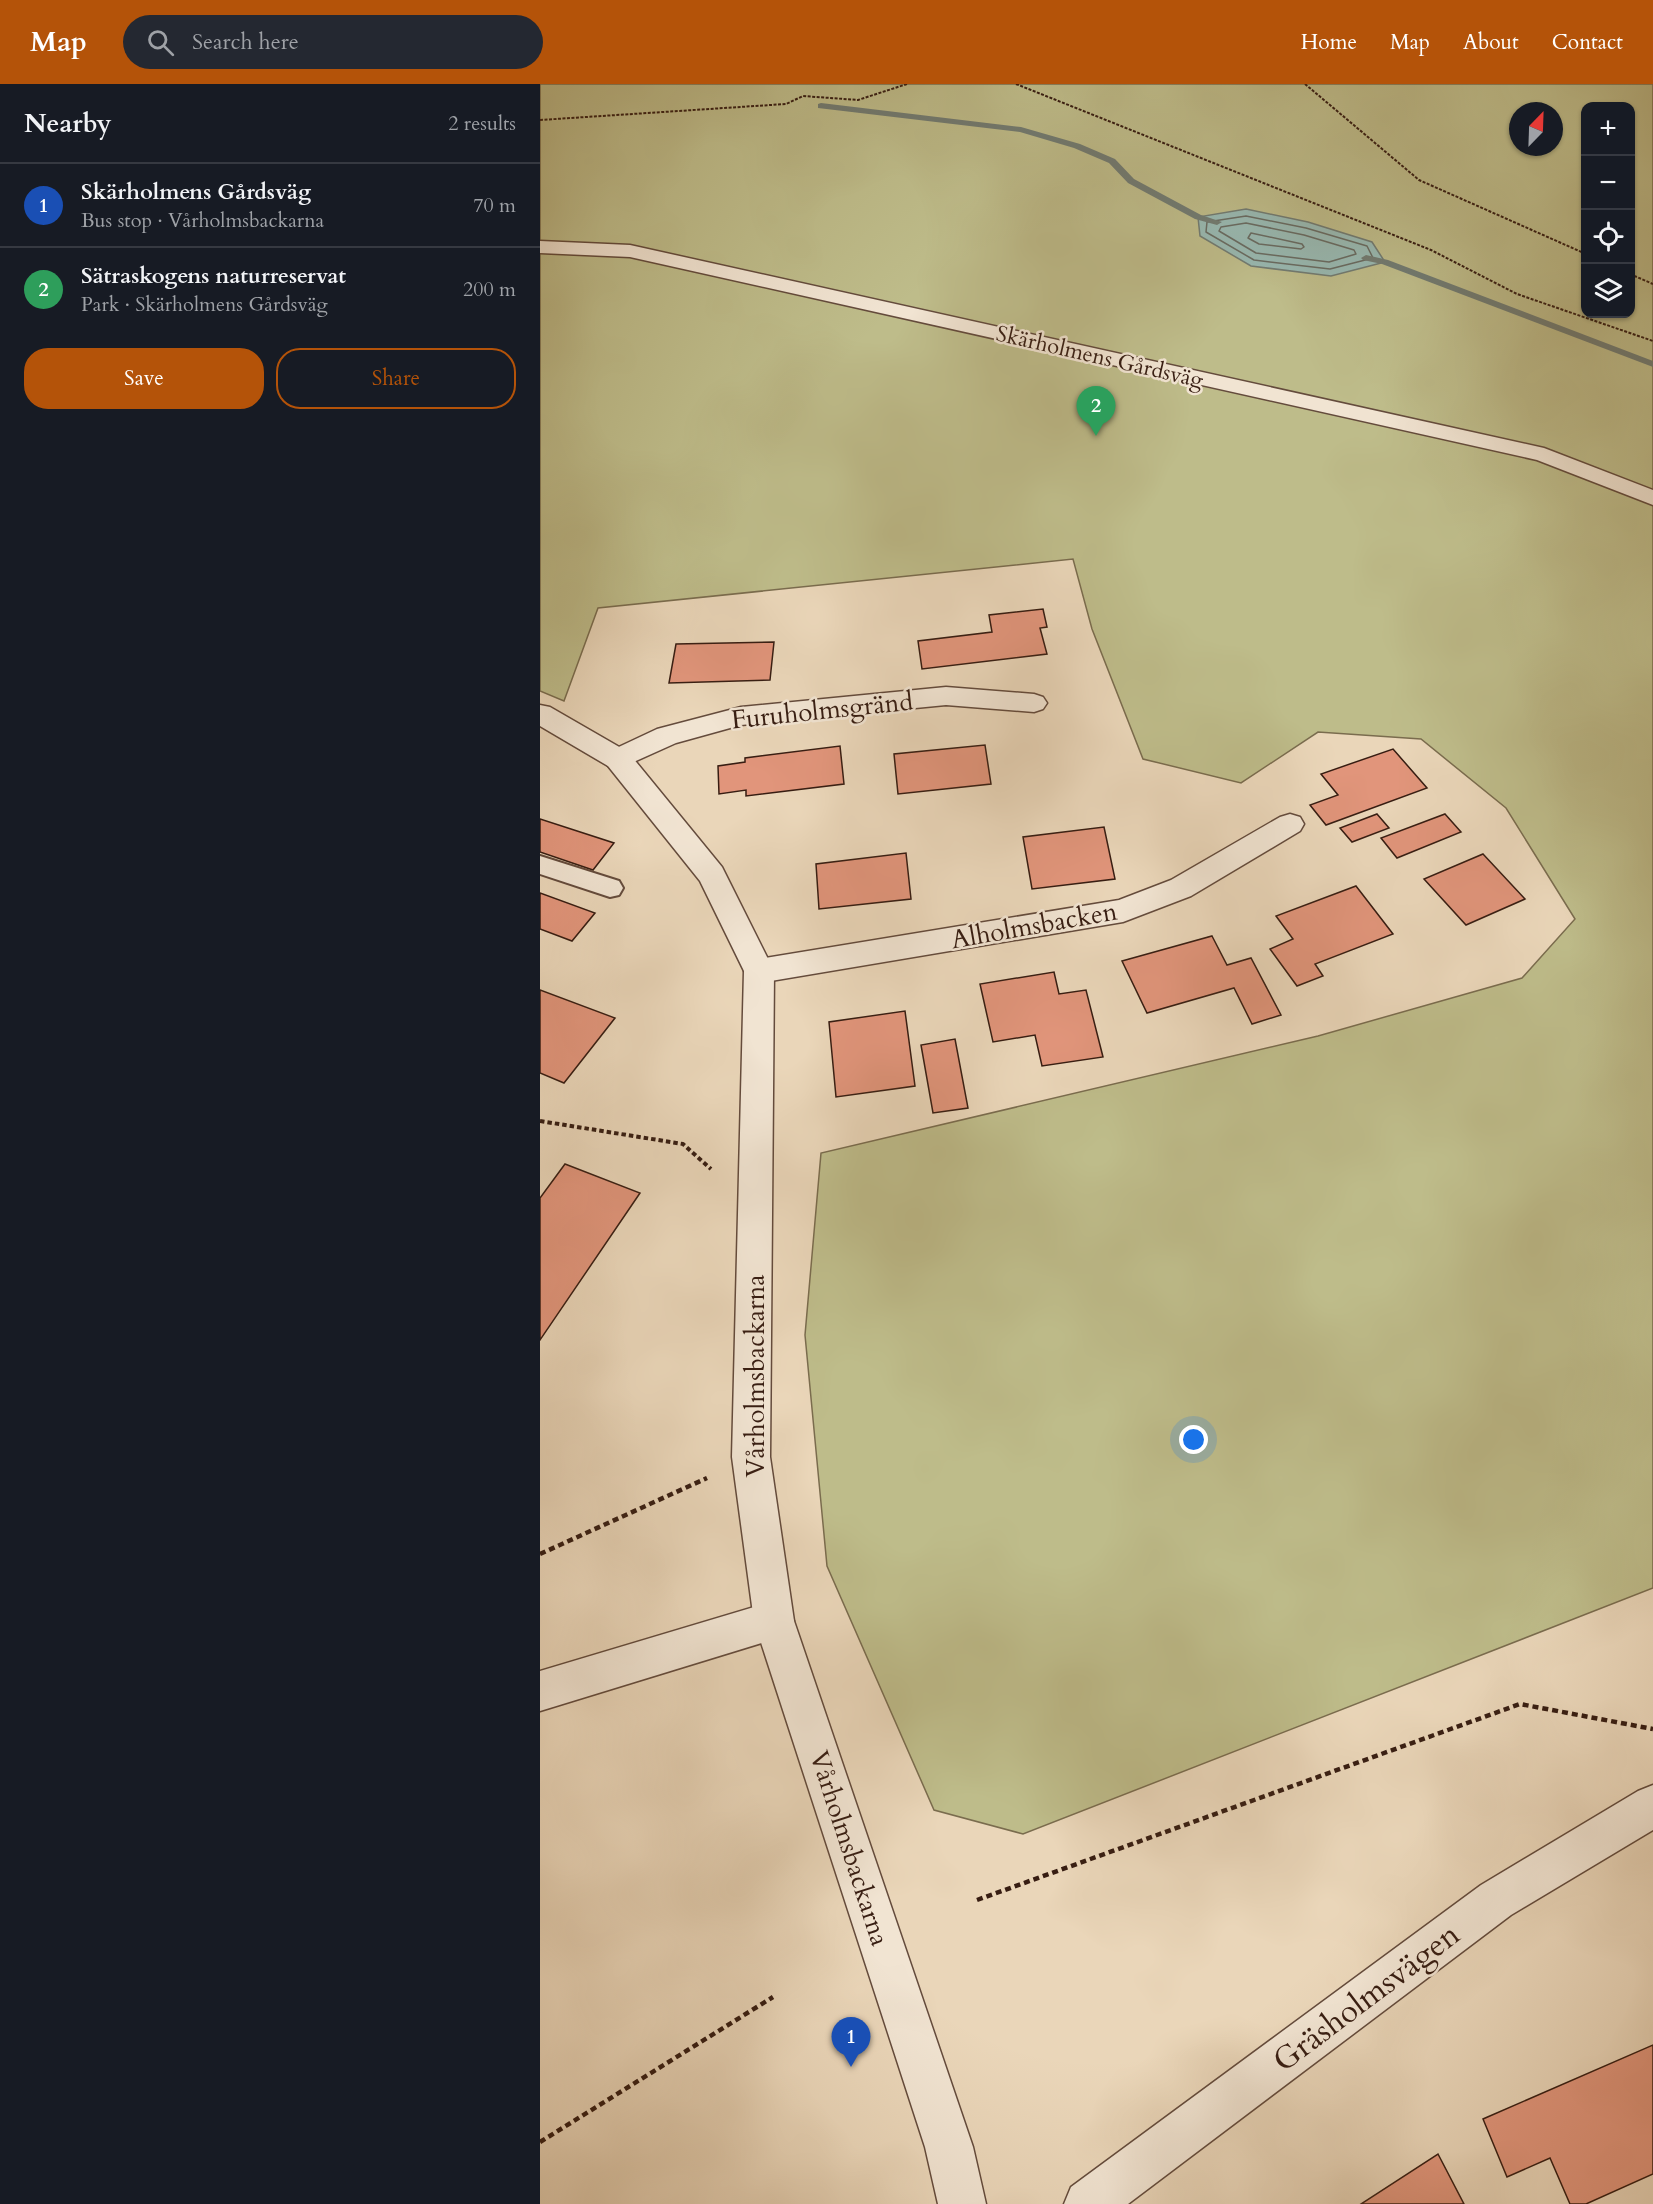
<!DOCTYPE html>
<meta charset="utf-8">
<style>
:root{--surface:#171b24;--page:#242831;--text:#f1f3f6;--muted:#9ea1a6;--line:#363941;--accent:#b45309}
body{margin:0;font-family:Cardo,serif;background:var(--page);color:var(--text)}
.controls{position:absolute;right:18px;top:18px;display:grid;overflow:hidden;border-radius:12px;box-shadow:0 2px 4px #0004}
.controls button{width:54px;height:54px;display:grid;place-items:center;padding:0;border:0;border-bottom:2px solid var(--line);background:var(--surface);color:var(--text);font:30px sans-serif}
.compass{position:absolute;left:969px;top:18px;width:54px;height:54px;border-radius:50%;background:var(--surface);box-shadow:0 2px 4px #0004;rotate:23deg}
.you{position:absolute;left:654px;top:1356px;width:21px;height:21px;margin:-15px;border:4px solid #fff;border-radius:50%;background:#1a73e8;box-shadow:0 0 0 9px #1a73e833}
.badge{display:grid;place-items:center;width:39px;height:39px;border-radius:50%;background:var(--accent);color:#fff;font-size:20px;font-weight:700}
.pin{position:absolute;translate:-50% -50px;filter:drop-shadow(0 2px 3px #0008)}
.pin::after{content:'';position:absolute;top:32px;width:21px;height:18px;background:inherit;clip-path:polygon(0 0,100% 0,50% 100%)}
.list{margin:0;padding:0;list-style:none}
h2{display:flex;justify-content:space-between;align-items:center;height:78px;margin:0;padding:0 24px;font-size:26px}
h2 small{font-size:20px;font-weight:400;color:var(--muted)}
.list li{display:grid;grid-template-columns:39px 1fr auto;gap:18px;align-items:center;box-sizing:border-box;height:84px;padding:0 24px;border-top:2px solid var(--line)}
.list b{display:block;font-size:22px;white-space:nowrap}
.list p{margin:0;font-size:20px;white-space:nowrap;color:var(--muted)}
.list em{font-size:20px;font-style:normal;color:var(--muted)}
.actions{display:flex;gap:12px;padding:18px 24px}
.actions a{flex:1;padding:14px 0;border:2px solid var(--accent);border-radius:24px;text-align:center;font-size:21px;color:var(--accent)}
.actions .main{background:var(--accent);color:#fff}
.icon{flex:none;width:33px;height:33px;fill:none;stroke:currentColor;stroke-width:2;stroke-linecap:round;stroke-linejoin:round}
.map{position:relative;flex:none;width:1113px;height:2120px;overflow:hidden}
header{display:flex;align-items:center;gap:36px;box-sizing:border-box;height:84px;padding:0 30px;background:var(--accent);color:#fff}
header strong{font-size:28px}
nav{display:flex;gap:33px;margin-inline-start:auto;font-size:21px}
.search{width:420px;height:54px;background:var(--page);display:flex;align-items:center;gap:15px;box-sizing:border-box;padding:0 21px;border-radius:33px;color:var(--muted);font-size:22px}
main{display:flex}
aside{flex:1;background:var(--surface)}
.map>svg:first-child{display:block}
</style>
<header>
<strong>Map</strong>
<div class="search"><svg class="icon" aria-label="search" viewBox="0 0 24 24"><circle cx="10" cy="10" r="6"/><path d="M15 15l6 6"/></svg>Search here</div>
<nav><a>Home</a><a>Map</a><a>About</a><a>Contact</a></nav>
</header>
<main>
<aside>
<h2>Nearby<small>2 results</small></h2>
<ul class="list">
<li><span class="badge" style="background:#1a4fb4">1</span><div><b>Skärholmens Gårdsväg</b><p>Bus stop · Vårholmsbackarna</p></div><em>70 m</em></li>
<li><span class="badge" style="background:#2e9e5b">2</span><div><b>Sätraskogens naturreservat</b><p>Park · Skärholmens Gårdsväg</p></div><em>200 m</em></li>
</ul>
<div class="actions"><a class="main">Save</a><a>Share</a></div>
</aside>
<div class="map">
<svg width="1113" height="2120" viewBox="0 0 1113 2120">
<rect width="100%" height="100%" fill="#ead6b9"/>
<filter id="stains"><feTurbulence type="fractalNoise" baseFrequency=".00333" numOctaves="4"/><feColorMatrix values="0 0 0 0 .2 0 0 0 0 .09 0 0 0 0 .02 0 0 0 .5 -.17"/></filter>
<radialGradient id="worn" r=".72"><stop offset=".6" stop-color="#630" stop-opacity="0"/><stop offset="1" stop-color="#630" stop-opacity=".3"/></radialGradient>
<!-- green -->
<path fill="#bebc8a" stroke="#7a6c4e" stroke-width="1.5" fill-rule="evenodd" d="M0,0H1113V1504L483,1750L394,1726L287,1482L265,1251L281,1069L778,952L982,894L1035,835L966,724L881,655L778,648L701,699L603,675L552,545L533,475L58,524L24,617L0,607ZM1046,22H1090V230H1046ZM978,27H1014V63H978Z"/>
<!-- water -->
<path fill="#98b9b2" stroke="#717b72" stroke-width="1.5" d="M706,125L768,138L832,158L845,178L791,192L711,182L660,152L658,133Z"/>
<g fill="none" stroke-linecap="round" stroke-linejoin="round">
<!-- shore -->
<g stroke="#686b62" stroke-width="1.5">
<path d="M706,132L766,144L827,162L833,174L790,185L714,176L666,148L667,138Z"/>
<path d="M706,139L764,151L814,166L816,170L789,178L716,169L679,147L681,143Z"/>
<path d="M711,149L762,160L764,163L761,165L719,160L708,154Z"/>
</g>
<!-- stream -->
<g fill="#717b72" fill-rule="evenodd">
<path d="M281,19L481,43L540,60L575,75L594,95L661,131L682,138L677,141L655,135L588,99L569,79L534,64L480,48L278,24V20Z"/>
<path d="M826,171L848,176L1113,277V283L842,180L823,176L821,174Z"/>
</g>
</g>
<!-- building -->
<g fill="#e1957b" stroke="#371d12" stroke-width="1.5">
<path d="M503,525L507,543L500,544L507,570L382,585L378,557L452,548L449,531Z"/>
<path d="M234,558L230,596L129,599L136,560Z"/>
<path d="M445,661L451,700L358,710L354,670Z"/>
<path d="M300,662L304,700L206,712V706L179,710L178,682L205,678V674Z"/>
<path d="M853,665L887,704L786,741L770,721L798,711L781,690Z"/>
<path d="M837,730L849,744L812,758L800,744Z"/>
<path d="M905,730L921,748L857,774L841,754Z"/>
<path d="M0,735L74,759L53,786L0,768Z"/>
<path d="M564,743L575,795L492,805L483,753Z"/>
<path d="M366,769L371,815L279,825L276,780Z"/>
<path d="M943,770L985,815L926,841L884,795Z"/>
<path d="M816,802L853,850L775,880L783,892L757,902L730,865L753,855L736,832Z"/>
<path d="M0,809L55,829L32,857L0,845Z"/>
<path d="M672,852L687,881L711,874L741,931L712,940L694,904L607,929L582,877Z"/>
<path d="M514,888L519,910L546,906L563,973L502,982L495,951L453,958L440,900Z"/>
<path d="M0,906L75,934L24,999L0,989Z"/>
<path d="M365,927L375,1002L296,1013L289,938Z"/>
<path d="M415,955L428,1024L393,1029L381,961Z"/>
<path d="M25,1080L100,1109L0,1256V1114Z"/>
<path d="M1113,1961V2090L1046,2120H1030L1010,2074L967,2093L943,2035Z"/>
<path d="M898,2070L924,2120H821Z"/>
</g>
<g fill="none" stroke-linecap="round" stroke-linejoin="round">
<!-- service casing -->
<g stroke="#644b3c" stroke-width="4">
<path id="service" d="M0,772L79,797L83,804L79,811L70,813L0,790Z"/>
</g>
<!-- minor casing -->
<g stroke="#644b3c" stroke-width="3">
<g id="minor">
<path d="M0,157L90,161L1004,364L1113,406V421L997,376L90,173L0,169Z"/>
<path d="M406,603L494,610L503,613L507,619L503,625L494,628L406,621L201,641L136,659L78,685L68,682L64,675L68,668L117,645L201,623Z"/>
<path d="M750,730L760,733L764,740L760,747L651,812L583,838L219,899L208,895L204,887L208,879L219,875L579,816L631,796L740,733Z"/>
<path d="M234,1517L248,1523L254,1537L248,1551L0,1627V1587Z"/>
<path d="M1113,1701V1746L971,1831L588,2120H524L531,2103L941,1801L1098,1707Z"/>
</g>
</g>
<!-- tertiary casing -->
<g stroke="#644b3c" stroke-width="3">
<path id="tertiary" d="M0,621L10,623L88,668L182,783L234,887L230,1373L254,1537L433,2063L446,2120H398L385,2063L214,1537L192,1373L204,887L160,797L68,682L0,642Z"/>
</g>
<!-- path-far2 -->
<g stroke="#371d12" stroke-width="2" stroke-dasharray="3 1.5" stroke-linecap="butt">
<path d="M476,0L891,166L977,210L1113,257"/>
<path d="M765,0L879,96L1046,170"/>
<path d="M0,36L246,20L263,12L318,16L367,0"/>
<path d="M1090,190L1113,200"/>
</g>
<!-- path-far1 -->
<path stroke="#371d12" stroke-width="4" stroke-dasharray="4.5 3" stroke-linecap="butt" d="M0,1037L143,1060L171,1085"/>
<!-- path -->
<g stroke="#371d12" stroke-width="4.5" stroke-dasharray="6 4" stroke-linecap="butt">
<path d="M0,1470L167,1394"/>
<path d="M437,1816L980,1620L1113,1645"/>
<path d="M0,2058L233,1913"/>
</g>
<!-- service -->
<use href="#service" fill="#f1e4d2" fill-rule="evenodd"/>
<!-- minor -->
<use href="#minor" fill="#f1e4d2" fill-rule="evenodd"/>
<!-- tertiary -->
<use href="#tertiary" fill="#f1e4d2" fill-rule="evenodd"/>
</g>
<g text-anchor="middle" stroke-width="5" stroke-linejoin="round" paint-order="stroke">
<!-- far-street labels -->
<g font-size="22" fill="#371d12" stroke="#f1e4d2">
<text transform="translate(560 272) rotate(13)" y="8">Skärholmens Gårdsväg</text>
</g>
<!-- street labels -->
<g font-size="26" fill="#371d12" stroke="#f1e4d2">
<text transform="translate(282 626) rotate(-6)" y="9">Furuholmsgränd</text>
<text transform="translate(494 841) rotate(-10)" y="9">Alholmsbacken</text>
<text transform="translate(215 1292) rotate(-90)" y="9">Vårholmsbackarna</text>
<text transform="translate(310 1764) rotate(72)" y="9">Vårholmsbackarna</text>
</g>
<!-- near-street labels -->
<g font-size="32" fill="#371d12" stroke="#f1e4d2">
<text transform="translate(826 1913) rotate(-37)" y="11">Gräsholmsvägen</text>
</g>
</g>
<rect width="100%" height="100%" filter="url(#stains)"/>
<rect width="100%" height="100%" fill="url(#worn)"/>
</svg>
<div class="controls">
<button>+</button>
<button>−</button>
<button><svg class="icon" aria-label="locate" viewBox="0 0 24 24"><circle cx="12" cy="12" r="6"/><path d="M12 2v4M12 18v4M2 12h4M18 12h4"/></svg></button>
<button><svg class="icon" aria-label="layers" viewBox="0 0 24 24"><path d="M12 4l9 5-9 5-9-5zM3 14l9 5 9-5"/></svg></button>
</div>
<svg class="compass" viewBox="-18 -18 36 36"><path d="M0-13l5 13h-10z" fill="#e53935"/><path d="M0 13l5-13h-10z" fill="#9ea1a6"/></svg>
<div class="you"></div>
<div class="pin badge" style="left:311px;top:1983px;background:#1a4fb4">1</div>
<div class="pin badge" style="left:556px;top:352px;background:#2e9e5b">2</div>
</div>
</main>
